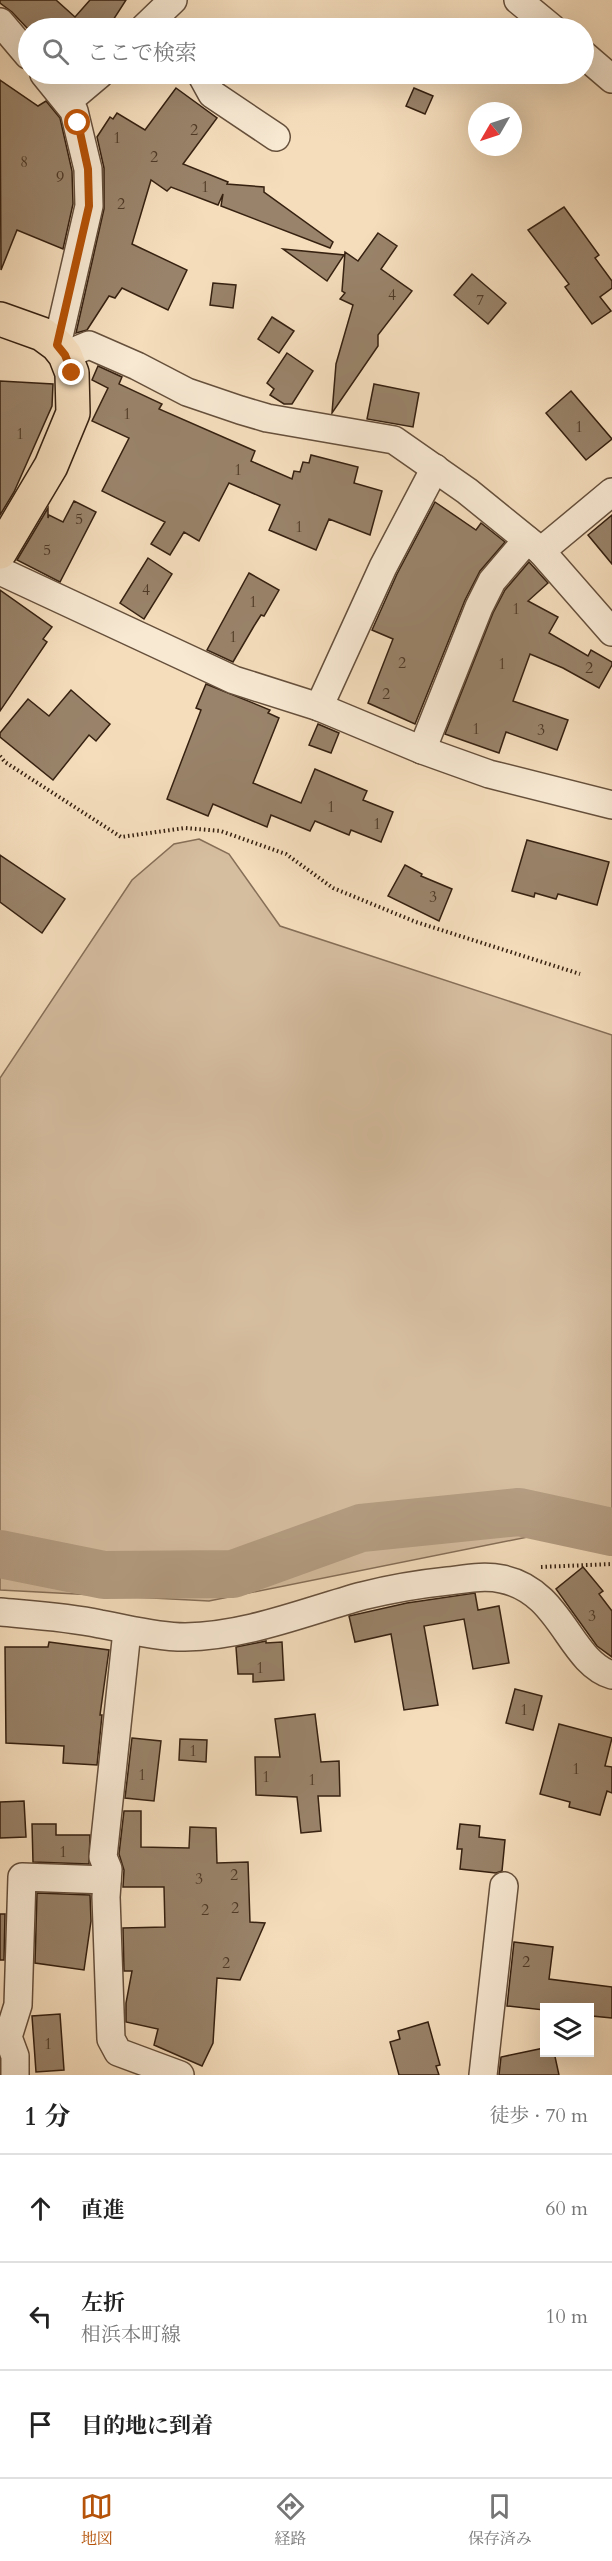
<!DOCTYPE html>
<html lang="ja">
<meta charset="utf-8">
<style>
:root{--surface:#fff;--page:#f2f2f2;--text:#222;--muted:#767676;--line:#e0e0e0;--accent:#b45309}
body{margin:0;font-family:Cardo,"Noto Serif JP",serif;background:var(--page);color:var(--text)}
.controls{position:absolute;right:18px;bottom:18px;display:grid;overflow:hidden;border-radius:0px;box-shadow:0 6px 24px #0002}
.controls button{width:54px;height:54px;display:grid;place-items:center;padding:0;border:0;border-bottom:2px solid var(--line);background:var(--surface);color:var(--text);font:30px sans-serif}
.compass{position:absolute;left:468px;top:102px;width:54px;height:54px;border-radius:50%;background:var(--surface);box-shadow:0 6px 24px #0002;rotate:231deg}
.stop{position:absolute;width:18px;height:18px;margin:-14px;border:4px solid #b45309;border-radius:50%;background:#fff}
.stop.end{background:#b45309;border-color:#fff;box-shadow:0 2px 6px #0008}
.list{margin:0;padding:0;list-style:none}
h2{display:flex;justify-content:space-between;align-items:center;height:78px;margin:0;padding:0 24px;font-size:26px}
h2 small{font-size:20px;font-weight:400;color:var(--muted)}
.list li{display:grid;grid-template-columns:39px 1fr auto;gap:18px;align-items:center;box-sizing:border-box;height:108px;padding:0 24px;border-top:2px solid var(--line)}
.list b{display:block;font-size:22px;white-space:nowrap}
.list p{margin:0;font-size:20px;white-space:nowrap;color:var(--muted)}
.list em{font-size:20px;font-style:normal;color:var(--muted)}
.icon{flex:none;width:33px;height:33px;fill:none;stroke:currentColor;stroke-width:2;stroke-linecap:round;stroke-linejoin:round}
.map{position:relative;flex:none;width:612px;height:2075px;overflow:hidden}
.search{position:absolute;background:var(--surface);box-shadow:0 6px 24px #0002;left:18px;right:18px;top:18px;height:66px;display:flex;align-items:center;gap:15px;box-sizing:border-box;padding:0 21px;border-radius:33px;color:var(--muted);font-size:22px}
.sheet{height:402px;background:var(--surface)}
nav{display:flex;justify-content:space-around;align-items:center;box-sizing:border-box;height:84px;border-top:2px solid var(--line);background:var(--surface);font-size:16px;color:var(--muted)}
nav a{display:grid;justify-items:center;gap:3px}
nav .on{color:var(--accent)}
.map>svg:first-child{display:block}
</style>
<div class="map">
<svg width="612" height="2075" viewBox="0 0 612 2075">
<rect width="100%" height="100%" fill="#f5ddbc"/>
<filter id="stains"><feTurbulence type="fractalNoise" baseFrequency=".00333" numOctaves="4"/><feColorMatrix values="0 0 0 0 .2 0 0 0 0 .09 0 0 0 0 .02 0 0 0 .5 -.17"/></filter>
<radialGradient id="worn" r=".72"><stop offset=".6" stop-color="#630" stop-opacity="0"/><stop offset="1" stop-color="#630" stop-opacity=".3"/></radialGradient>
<!-- green -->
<path fill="#d5bd9f" stroke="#866f58" stroke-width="1.5" d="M199,839L229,854L280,926L612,1035V1520L209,1601L0,1590V1078L132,880L174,844Z"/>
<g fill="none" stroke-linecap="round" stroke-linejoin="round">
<!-- river -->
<path stroke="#b49d82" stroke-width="48" d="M0,1554L104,1575L233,1574L361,1528L519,1512L612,1532"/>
</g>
<!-- building -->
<g fill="#99836a" stroke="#362111" stroke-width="1.5">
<path d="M0,0H56L75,17L90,0H126L108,28H27L12,12L0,3Z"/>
<path d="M0,80L38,106L46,101L60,118L72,171L73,204L63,249L17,230L1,270Z"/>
<path d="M176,88L217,118L183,164L228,182L227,184L264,187V192L333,242L330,248L221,206L223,194L218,205L171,187L167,191L151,180L132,244L187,270L168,310L122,288L115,298L109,296L87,330L76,333L104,209V168L97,137L110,117L113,119L117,113L145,130Z"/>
<path d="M414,88L433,96L425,114L406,106Z"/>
<path d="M564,207L599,255L595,258L612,281V288L600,297L611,311L592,324L565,287L569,284L528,230Z"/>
<path d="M378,233L397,246L381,269L412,291L378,335V346L332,413L336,364L353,305L340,299L345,293L342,291L345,252L358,261Z"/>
<path d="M283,249L344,255L327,281Z"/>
<path d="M472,274L506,303L488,324L454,295Z"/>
<path d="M213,283L236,285L233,308L210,305Z"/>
<path d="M272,317L294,331L279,353L258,339Z"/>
<path d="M287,353L313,371L292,404H284L270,395L274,389L267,383Z"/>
<path d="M98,366L122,377L119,384L162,404L159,409L255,451L251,461L292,479L294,471L300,472L303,462L309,463L311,455L358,467L354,483L382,491L370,535L329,519L316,550L269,530L280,505L229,483L199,541L184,532L170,555L151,544L165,522L102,491L129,438L92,421L108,388L92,380Z"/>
<path d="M0,381L53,384L52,406L14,492L0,515Z"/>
<path d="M374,384L419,393L413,427L367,419Z"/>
<path d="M571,391L612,439L586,460L546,413Z"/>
<path d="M74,501L96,512L60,582L17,560L48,508V518L49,515L63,522Z"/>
<path d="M435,502L476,530L481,523L505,542L480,571L465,600L415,724L368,703L393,639L372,630L397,574Z"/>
<path d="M612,515V564L588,535Z"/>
<path d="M148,558L172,574L144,619L120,603Z"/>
<path d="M529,562L548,583L528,601L558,617L549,633L588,656L591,650L612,662V665L599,688L563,668L530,654L513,701L568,720L557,750L506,732L499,753L445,734L493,613L505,590Z"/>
<path d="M249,573L279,590L264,616L261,615L254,626L233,662L207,650Z"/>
<path d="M0,590L52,627L43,639L47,642L0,711Z"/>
<path d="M206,684L270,710L268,713L279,718L253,783L301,803L315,769L367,791L363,800L393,812L381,842L351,830L349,835L315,821L310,831L271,815L267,827L213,804L208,816L167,799L201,710L196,708Z"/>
<path d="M71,690L110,724L96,741L89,735L53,780L0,737V733L28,699L49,716Z"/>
<path d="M318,724L339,733L331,753L309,745Z"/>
<path d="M527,840L609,862L597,905L558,894L556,899L535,893L534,897L512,891Z"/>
<path d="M0,855L65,899L42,933L0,902Z"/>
<path d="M405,865L422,874L421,876L452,889L439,921L388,896Z"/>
<path d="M583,1567L603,1591L599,1594L612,1611V1657L597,1646L556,1589Z"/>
<path d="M475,1593L478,1610L499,1606L509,1663L473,1669L464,1619L424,1626L438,1705L404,1710L391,1634L355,1642L349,1616L407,1603Z"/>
<path d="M266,1641V1643L282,1642L284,1680L253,1682V1674H238L236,1647Z"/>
<path d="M49,1642L109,1650L100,1715H102L97,1765L63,1763L64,1746L6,1743L5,1647H48Z"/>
<path d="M515,1689L542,1696L533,1730L506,1723Z"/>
<path d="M315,1714L321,1762L339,1761L340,1796H318L321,1831L301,1833L297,1797L256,1795L255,1757H280L275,1719Z"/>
<path d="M559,1724L612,1738L605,1766L612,1767V1793L607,1791L600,1815L569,1807L570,1802L540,1794Z"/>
<path d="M132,1738L161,1741L154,1801L125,1798Z"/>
<path d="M180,1739L207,1740L206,1762L179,1760Z"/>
<path d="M24,1801L26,1837L0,1838V1802Z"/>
<path d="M124,1811H141V1847L189,1848L190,1827L216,1828L217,1863L248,1862L250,1922L265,1923L240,1980L217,1978L213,2043L202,2066L154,2045L158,2029L126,2022V2003L132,1971H124L123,1928L165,1927L164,1887H123L124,1870L119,1854Z"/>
<path d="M32,1824H56V1835H90L89,1864L33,1862Z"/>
<path d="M460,1824L480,1826L479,1837L505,1840L502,1871L496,1873L460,1869L462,1849H457Z"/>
<path d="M37,1893L90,1895L91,1921L84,1970L35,1963Z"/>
<path d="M0,1914H5L4,1960H0Z"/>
<path d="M514,1942L553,1947L549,1979L612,1987V2018L592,2016L591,2007H544V2010L507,2006Z"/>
<path d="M60,2014L64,2070L36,2072L32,2016Z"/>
<path d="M428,2022L440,2065L436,2066L439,2075H399L390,2042L400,2039L398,2031Z"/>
<path d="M544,2048V2052H554L559,2075H499L501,2057Z"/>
</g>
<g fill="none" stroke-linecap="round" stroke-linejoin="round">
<!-- minor casing -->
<g stroke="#66503c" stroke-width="30">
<g id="minor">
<path d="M518,0L552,28"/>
<path d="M0,22L28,55"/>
<path d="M144,28L173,0"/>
<path d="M584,55L612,79"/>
<path d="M44,74L74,111L88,169L89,206L57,345"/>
<path d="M201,74L212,94L276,137"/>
<path d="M68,101L100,74"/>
<path d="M65,355L89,345L137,366L187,392L240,410L267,418L394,440L467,491L541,551L612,632"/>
<path d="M541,551L612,492"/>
<path d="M0,571L234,680L319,707L422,750L489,774L612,805"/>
<path d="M319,707L383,567L435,468"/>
<path d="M422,750L479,607L492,581L527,540"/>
<path d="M0,1612C33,1615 67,1617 100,1624C128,1629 156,1637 185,1637C247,1636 304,1612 362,1596C390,1589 419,1584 448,1581C465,1579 484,1575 502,1579C562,1591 569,1662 612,1675"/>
<path d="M127,1631L103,1857L108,1869L106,1897L111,2039L118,2052L180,2075"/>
<path d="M15,2075V2056L8,2037L18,2005L22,1877L107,1880"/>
<path d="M483,2075L504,1886"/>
</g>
</g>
<!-- major casing -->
<g stroke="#362111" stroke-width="36">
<path id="major" d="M0,319L42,334L57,345L65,355L72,373L73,413L51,466L0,552"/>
</g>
<!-- path -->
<g stroke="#362111" stroke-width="4" stroke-dasharray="1.5 3" stroke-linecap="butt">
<path d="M0,756L5,762L121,837L185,828L221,831L286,854L333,888L416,922L580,974"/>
<path d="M541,1567L612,1564"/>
</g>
<!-- minor -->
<use href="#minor" stroke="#f8e9d3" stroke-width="27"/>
<!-- major -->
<use href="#major" stroke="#f5ddbc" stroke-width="33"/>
</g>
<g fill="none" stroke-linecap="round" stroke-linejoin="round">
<!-- route -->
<path stroke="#b45309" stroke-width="8" d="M72,373L65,355L57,345L89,206L88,169L78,123"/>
</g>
<g text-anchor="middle" stroke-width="5" stroke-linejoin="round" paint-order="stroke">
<!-- number labels -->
<g font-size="16" fill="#4f3a27">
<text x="194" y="135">2</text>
<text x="117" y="143">1</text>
<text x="154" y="162">2</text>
<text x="24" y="167">8</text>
<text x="60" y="182">9</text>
<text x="205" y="192">1</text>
<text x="121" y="209">2</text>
<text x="392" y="300">4</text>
<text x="480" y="305">7</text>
<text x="127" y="419">1</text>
<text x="579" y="432">1</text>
<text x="20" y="439">1</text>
<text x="238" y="475">1</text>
<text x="79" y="524">5</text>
<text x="299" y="532">1</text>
<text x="47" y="555">5</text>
<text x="146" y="595">4</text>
<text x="253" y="607">1</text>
<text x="516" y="614">1</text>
<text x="233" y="642">1</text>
<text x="402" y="668">2</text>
<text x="502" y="669">1</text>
<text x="589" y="673">2</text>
<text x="386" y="699">2</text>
<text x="476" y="734">1</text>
<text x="541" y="735">3</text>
<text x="331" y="812">1</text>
<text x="377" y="829">1</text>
<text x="433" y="902">3</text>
<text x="592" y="1621">3</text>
<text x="260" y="1673">1</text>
<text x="524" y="1715">1</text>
<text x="193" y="1756">1</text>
<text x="576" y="1774">1</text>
<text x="142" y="1780">1</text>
<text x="266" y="1782">1</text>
<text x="312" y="1785">1</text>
<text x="63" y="1857">1</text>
<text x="234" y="1880">2</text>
<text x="199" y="1884">3</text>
<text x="235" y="1913">2</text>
<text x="205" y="1915">2</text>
<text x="526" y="1967">2</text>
<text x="226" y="1968">2</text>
<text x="48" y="2049">1</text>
</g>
</g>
<rect width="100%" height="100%" filter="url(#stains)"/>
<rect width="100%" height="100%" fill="url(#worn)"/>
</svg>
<div class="controls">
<button><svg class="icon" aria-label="layers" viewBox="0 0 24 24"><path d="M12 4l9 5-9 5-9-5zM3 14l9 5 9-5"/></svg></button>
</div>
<svg class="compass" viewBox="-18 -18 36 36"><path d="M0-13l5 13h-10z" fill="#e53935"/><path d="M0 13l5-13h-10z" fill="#767676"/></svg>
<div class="stop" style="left:78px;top:123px"></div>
<div class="stop end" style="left:72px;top:373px"></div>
<div class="search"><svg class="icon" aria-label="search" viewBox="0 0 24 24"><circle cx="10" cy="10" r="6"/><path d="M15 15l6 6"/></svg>ここで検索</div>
</div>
<section class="sheet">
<h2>1 分<small>徒歩 · 70 m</small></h2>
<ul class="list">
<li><svg class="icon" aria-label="ahead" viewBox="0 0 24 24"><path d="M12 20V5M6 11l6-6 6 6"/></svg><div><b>直進</b></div><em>60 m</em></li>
<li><svg class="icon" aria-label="left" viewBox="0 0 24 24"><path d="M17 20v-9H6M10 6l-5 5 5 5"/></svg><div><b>左折</b><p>相浜本町線</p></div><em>10 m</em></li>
<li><svg class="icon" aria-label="arrive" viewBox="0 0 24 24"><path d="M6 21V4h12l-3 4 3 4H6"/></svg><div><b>目的地に到着</b></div></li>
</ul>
</section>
<nav>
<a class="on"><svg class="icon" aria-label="map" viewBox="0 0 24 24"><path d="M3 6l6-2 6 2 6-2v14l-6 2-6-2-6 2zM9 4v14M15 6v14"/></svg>地図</a>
<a><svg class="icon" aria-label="directions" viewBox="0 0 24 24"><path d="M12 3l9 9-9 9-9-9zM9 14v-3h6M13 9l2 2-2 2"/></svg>経路</a>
<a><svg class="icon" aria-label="saved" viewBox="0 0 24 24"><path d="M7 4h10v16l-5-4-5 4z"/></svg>保存済み</a>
</nav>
